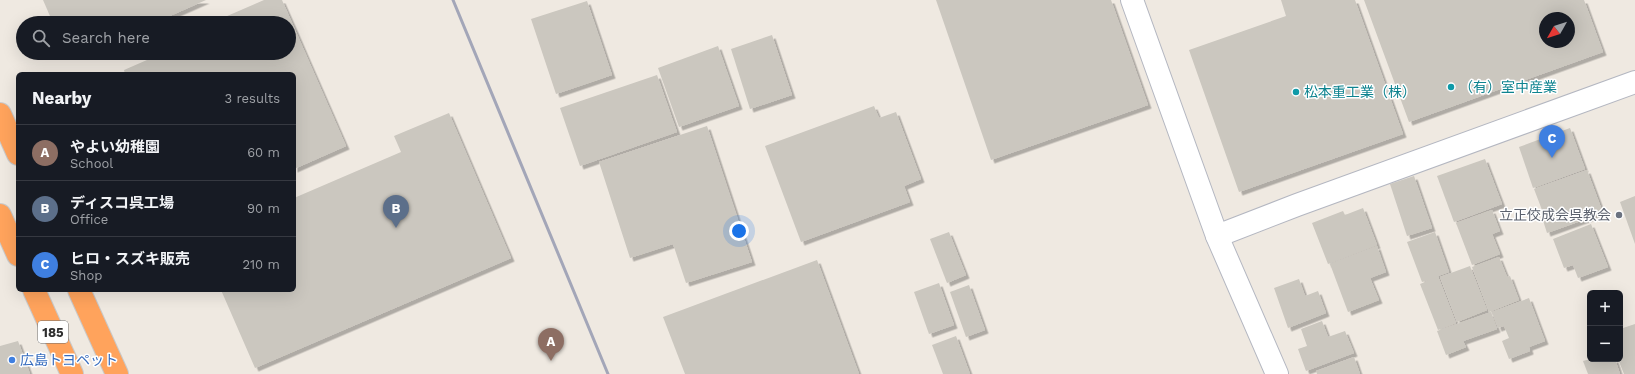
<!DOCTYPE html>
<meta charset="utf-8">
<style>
:root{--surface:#171b24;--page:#242831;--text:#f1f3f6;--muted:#9ea1a6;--line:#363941;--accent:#0f766e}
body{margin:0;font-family:"Work Sans","Noto Sans JP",sans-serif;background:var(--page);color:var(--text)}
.controls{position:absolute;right:12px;bottom:12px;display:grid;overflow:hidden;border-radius:6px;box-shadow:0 4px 16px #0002}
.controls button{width:36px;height:36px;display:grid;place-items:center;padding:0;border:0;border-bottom:1px solid var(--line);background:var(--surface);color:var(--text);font:20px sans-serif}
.compass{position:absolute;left:1539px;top:12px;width:36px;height:36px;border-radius:50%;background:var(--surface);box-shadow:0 4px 16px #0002;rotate:231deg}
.you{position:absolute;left:739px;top:231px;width:14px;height:14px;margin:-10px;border:3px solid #fff;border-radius:50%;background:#1a73e8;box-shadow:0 0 0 6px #1a73e833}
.badge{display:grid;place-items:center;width:26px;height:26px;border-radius:50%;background:var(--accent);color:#fff;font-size:13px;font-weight:700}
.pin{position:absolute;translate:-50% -33px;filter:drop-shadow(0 1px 2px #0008)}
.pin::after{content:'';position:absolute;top:21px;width:14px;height:12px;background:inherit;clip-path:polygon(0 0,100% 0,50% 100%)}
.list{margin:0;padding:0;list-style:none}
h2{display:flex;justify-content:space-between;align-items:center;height:52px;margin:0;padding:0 16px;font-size:17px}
h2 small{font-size:13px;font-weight:400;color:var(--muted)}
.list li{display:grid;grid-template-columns:26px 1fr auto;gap:12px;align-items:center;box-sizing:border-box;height:56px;padding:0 16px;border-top:1px solid var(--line)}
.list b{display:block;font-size:15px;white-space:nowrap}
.list p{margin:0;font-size:13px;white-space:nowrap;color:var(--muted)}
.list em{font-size:13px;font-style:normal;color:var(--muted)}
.icon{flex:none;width:22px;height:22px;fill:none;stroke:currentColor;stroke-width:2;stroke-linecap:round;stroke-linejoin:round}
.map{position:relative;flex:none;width:1635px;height:374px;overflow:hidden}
.search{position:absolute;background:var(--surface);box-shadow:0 4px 16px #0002;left:16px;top:16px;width:280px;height:44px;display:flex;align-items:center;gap:10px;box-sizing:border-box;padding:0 14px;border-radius:22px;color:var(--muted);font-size:15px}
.panel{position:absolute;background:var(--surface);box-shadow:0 4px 16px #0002;left:16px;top:72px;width:280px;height:220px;border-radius:6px}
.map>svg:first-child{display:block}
</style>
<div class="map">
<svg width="1635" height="374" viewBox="0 0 1635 374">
<defs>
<filter id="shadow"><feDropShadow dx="3.5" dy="3.5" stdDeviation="0" flood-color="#0004"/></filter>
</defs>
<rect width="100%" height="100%" fill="#efe9e1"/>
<!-- building -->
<g fill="#cbc7bf" fill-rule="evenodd" filter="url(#shadow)">
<path d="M43,0H206L154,23H53Z"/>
<path d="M264,0H282L346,146L294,169V74H125L124,70L163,53H289V23H211Z"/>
<path d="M936,0H1111L1148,105L991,160Z"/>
<path d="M1281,0H1355L1403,134L1239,192L1189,50L1286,16Z"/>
<path d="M1364,0H1584L1603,52L1409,122ZM1545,18H1569V42H1545Z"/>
<path d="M587,1L612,75L556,94L531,19Z"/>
<path d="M772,35L792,95L750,109L731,49Z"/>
<path d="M718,46L739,106L679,127L658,68Z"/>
<path d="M657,75L677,132L580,166L560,108Z"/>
<path d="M874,106L879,118L896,112L921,179L904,186L910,202L801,242L765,146Z"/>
<path d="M449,113L511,258L255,368L221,290H294V198L401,152L394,136Z"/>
<path d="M707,126L752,262L686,283L673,244L630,258L599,162Z"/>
<path d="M1570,128L1585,169L1533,188L1519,147Z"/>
<path d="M1485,159L1502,204L1454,222L1437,176Z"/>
<path d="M1587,170L1603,213L1547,233L1540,211L1542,210L1534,189Z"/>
<path d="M1414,176L1432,228L1407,236L1390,184Z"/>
<path d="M1635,196V244L1620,202Z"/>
<path d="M1363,208L1377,245L1328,264L1312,223L1343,211L1345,215Z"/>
<path d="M1492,210L1500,231L1492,234L1500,254L1472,265L1456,223Z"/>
<path d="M1591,224L1608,267L1578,278L1573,265L1564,268L1553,239Z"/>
<path d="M949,232L966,275L947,283L930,239Z"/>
<path d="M1435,232L1449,272L1438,276L1456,323L1438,330L1420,284L1435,278L1422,282L1407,242Z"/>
<path d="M1377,246L1386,272L1370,278L1379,300L1348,312L1330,264Z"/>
<path d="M1499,257L1507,277L1510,276L1519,300L1489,312L1472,267Z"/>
<path d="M817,260L859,374H685L663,317Z"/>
<path d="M1470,266L1487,310L1457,322L1440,277Z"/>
<path d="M1299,279L1305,296L1318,291L1326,313L1288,328L1274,288Z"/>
<path d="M939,283L954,325L929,334L914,292Z"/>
<path d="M969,285L985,330L966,337L950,292Z"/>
<path d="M1529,298L1545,341L1529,347L1530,351L1509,359L1502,341L1509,338L1504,326L1498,328L1492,312Z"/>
<path d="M1491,312L1497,329L1463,341L1466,347L1446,355L1437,331Z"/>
<path d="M1322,321L1328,337L1345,331L1354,353L1306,371L1298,349L1307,346L1301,329Z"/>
<path d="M1635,324V374H1624L1618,359H1620L1621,342L1620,329Z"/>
<path d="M956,336L970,374H943L932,345Z"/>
<path d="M18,341L30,374H0V346Z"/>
<path d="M1354,357L1360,374H1317L1316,371Z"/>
<path d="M1590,359H1615L1620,374H1588L1583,361Z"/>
</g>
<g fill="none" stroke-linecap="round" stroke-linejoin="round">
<!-- street casing -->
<g stroke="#b4b7c1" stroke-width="24">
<g id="street">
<path d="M1132,0L1217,236L1277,374"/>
<path d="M1217,236L1297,205L1635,82"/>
</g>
</g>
<!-- highway casing -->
<g stroke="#c9c9c9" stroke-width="24">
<g id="highway">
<path d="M0,114L18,154"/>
<path d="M0,215L18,255"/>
<path d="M34,290L72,374"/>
<path d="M79,290L117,374"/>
</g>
</g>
<!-- street -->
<use href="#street" stroke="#fff" stroke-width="22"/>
<!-- highway -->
<use href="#highway" stroke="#ffa35c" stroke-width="22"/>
<!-- rail -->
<path stroke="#a3a6b8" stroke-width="3" d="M453,0L608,374"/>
</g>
<!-- markers -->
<g fill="#0f9aa8" stroke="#fff" stroke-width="1.5">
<circle cx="1451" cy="87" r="4"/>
<circle cx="1296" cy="92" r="4"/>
</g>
<circle fill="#6b7280" stroke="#fff" stroke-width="1.5" cx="1619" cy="215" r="4"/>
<circle fill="#3f7fe0" stroke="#fff" stroke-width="1.5" cx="12" cy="360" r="4"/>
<g text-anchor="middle" stroke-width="3" stroke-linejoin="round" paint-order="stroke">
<!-- shield labels -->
<rect fill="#fff" stroke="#6d6d6d" stroke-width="1" x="38" y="321" width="30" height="22" rx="3"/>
<g font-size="13" font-weight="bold" fill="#2e2e2e">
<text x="53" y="337">185</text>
</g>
<!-- culture labels -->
<g font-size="14" fill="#0d838f" stroke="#fff" text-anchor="start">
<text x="1459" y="92">（有）室中産業</text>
<text x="1304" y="97">松本重工業（株）</text>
</g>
<!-- worship labels -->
<g font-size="14" fill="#5b616d" stroke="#fff" text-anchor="end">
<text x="1611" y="220">立正佼成会呉教会</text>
</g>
<!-- shop labels -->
<g font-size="14" fill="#366cbe" stroke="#fff" text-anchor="start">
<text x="20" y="365">広島トヨペット</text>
</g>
</g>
</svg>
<div class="controls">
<button>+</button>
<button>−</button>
</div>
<svg class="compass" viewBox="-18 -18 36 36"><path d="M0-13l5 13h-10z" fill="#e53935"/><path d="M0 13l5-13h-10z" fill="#9ea1a6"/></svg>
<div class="you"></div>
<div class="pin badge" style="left:551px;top:361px;background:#8d6e63">A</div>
<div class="pin badge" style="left:396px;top:228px;background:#5c6f8a">B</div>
<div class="pin badge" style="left:1552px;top:158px;background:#3f7fe0">C</div>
<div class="search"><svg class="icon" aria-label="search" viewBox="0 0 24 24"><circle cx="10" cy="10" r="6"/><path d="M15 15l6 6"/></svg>Search here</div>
<section class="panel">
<h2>Nearby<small>3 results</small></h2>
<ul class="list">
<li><span class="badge" style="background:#8d6e63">A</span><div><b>やよい幼稚園</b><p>School</p></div><em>60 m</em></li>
<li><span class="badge" style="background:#5c6f8a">B</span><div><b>ディスコ呉工場</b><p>Office</p></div><em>90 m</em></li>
<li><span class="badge" style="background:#3f7fe0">C</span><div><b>ヒロ・スズキ販売</b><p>Shop</p></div><em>210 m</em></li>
</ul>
</section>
</div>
